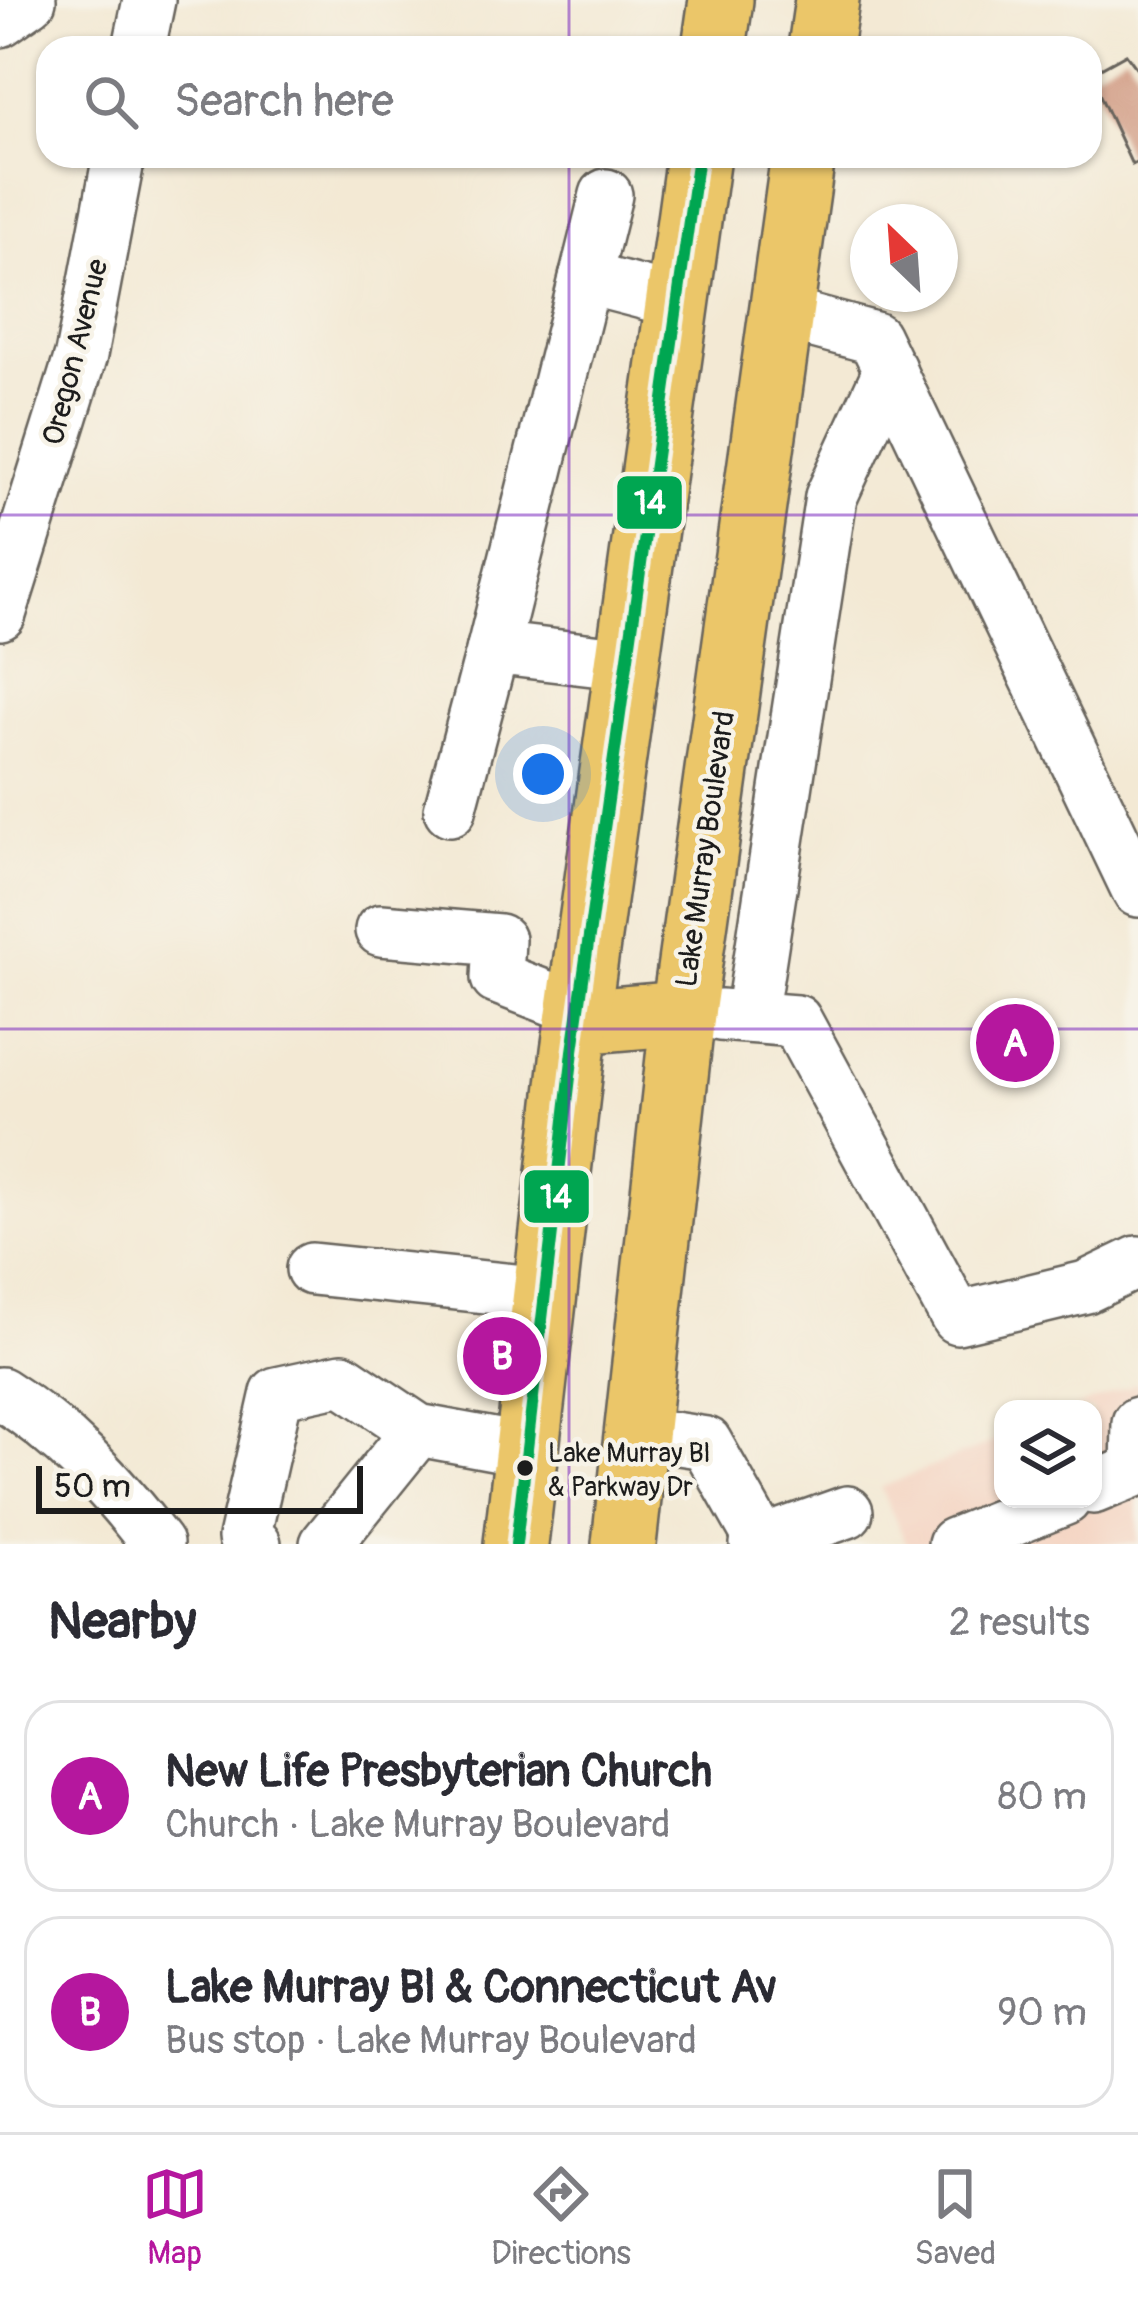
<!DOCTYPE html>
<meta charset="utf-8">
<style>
:root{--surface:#fff;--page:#f2f2f3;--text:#2b2b33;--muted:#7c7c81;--line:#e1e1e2;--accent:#b5179e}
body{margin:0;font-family:Pangolin,sans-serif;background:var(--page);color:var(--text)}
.controls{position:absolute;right:36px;bottom:36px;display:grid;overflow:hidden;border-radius:24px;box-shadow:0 3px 9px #0004}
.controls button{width:108px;height:108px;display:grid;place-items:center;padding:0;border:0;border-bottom:3px solid var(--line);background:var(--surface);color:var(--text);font:60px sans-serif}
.compass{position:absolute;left:850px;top:204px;width:108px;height:108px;border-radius:50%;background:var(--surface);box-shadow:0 3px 9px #0004;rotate:335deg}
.scale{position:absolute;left:36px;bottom:30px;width:327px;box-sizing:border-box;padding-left:12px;border:6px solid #1c1c1c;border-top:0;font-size:33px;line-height:42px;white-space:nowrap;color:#1c1c1c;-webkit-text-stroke:9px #f7f3e8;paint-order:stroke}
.you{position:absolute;left:543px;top:774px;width:42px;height:42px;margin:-30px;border:9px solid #fff;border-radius:50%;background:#1a73e8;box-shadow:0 0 0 18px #1a73e833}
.badge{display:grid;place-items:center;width:78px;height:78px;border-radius:50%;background:var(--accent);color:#fff;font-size:39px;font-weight:700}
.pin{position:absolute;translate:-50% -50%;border:6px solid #fff;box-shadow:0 3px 12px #0006}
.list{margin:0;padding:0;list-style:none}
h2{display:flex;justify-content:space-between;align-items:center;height:156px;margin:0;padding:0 48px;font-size:51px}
h2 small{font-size:39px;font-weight:400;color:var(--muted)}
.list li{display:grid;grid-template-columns:78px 1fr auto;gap:36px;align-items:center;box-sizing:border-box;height:192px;margin:0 24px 24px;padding:0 24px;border:3px solid var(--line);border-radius:36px}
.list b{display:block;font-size:45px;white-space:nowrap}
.list p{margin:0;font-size:39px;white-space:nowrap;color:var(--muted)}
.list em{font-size:39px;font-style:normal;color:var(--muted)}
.icon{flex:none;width:66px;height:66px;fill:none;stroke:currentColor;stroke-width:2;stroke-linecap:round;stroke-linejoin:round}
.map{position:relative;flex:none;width:1138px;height:1544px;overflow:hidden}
.search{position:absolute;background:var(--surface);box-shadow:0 3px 9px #0004;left:36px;right:36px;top:36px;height:132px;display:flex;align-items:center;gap:30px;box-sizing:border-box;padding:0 42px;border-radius:36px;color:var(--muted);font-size:45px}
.sheet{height:588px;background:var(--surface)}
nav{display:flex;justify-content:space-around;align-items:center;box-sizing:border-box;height:168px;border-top:3px solid var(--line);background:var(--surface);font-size:33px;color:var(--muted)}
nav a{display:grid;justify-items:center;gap:6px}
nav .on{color:var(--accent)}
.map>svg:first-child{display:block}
</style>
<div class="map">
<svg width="1138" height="1544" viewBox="0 0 1138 1544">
<rect width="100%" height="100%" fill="#f7f3e8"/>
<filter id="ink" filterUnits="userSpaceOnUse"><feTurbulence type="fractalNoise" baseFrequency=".00833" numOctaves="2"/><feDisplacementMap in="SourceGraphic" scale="24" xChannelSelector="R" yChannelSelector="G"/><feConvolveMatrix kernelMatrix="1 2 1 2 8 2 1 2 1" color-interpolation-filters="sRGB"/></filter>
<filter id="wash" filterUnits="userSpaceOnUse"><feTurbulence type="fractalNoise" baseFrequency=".004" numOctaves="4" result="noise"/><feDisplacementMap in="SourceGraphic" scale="48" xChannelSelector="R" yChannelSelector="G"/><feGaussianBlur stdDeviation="2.7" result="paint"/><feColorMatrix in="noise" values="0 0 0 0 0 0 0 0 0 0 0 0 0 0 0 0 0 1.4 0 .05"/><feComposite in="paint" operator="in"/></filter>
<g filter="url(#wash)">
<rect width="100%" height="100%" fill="#f3e9d4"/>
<!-- built -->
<path fill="#f4d3c1" d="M1138,1383V1544H907L880,1488L1003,1438V1499H1093V1409H1074Z"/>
<g id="blocks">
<!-- building -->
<path fill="#d09981" d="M1126,54L1138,70V162L1132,165L1090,74Z"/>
</g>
</g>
<g filter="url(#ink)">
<use href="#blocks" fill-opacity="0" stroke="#67645c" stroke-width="3"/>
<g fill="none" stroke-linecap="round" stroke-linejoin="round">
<!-- minor casing -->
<g stroke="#67645c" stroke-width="56">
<g id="minor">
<path d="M0,21L30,0"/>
<path d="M139,48L149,0"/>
<path d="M585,278L678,302"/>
<path d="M781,313L874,338L1138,891"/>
<path d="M0,614L81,355L119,156"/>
<path d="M493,648L606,195"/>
<path d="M450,810L493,648L627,664"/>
<path d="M381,930L499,940L497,978L578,1009"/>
<path d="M720,1015L796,1021L957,1318L1086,1287L1138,1262"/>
<path d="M751,1017L831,497L890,369"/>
<path d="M312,1269L544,1293"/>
<path d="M0,1393C63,1432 112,1485 157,1544"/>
<path d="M633,1432L706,1443L762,1542"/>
<path d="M1093,1488L1137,1470L1138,1423"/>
<path d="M255,1544L244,1538L277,1393L342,1379L418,1430L526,1450"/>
<path d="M326,1544L418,1430"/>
<path d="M756,1544L847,1512"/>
<path d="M954,1544L1065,1499"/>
</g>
</g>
<!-- major casing -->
<g stroke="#67645c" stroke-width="68">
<g id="major">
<path d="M714,48L721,0"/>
<path d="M820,48L827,0"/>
<path d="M577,1022L683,1013"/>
<path d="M516,1544L573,1051L698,156"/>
<path d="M624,1544L683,1013L803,156"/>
</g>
</g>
<!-- minor -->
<use href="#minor" stroke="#fff" stroke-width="51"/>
<!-- major -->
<use href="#major" stroke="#ebc669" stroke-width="63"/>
<!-- bus-1 casing -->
<g stroke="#f7f3e8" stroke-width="21">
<path id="bus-1" d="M516,1544L573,1051L698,156"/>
</g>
<!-- bus-1 -->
<use href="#bus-1" stroke="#00a651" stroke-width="12"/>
</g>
</g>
<!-- grid -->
<path fill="none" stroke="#7b2cbf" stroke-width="3" stroke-opacity="0.55" d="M569,0V48M569,156V1544M0,515H1138M0,1029H1138"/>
<!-- markers -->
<circle fill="#1c1c1c" stroke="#f7f3e8" stroke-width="4.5" cx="525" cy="1468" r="10"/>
<g text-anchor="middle" stroke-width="9" stroke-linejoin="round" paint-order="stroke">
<!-- bus labels -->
<g font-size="27" fill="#1c1c1c" stroke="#f7f3e8" text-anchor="start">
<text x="548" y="1462">Lake Murray Bl<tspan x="548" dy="34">&amp; Parkway Dr</tspan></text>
</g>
<!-- street labels -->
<g font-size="30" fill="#1c1c1c" stroke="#f7f3e8">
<text transform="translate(75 352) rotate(-76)" y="10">Oregon Avenue</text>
<text transform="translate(705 849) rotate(-82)" y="10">Lake Murray Boulevard</text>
</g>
</g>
<g stroke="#f7f3e8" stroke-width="4.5">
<rect x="615" y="474" width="69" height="57" rx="12" fill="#00a651"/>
<rect x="522" y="1168" width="69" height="57" rx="12" fill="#00a651"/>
</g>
<g font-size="33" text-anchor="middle" font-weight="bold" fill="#fff">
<text x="650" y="514">14</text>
<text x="556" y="1208">14</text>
</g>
</svg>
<div class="controls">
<button><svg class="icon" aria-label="layers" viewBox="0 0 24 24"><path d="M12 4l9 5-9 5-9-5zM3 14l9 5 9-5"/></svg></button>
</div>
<svg class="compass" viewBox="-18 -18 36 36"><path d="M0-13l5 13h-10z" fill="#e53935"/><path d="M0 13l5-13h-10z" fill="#7c7c81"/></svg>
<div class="scale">50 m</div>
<div class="you"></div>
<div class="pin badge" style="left:1015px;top:1043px">A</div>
<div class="pin badge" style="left:502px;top:1356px">B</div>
<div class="search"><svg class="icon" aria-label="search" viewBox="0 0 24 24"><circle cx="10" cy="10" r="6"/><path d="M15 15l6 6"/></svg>Search here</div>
</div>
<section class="sheet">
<h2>Nearby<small>2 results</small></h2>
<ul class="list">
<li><span class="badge">A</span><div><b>New Life Presbyterian Church</b><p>Church · Lake Murray Boulevard</p></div><em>80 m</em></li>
<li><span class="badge">B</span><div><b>Lake Murray Bl &amp; Connecticut Av</b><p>Bus stop · Lake Murray Boulevard</p></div><em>90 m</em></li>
</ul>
</section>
<nav>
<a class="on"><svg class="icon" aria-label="map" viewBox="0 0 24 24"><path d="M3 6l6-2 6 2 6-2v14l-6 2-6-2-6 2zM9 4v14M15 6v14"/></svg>Map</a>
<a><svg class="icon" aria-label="directions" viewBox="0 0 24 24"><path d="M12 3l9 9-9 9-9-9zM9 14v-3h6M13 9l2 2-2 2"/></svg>Directions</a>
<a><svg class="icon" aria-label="saved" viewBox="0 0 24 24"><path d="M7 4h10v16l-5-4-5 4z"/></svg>Saved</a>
</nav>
